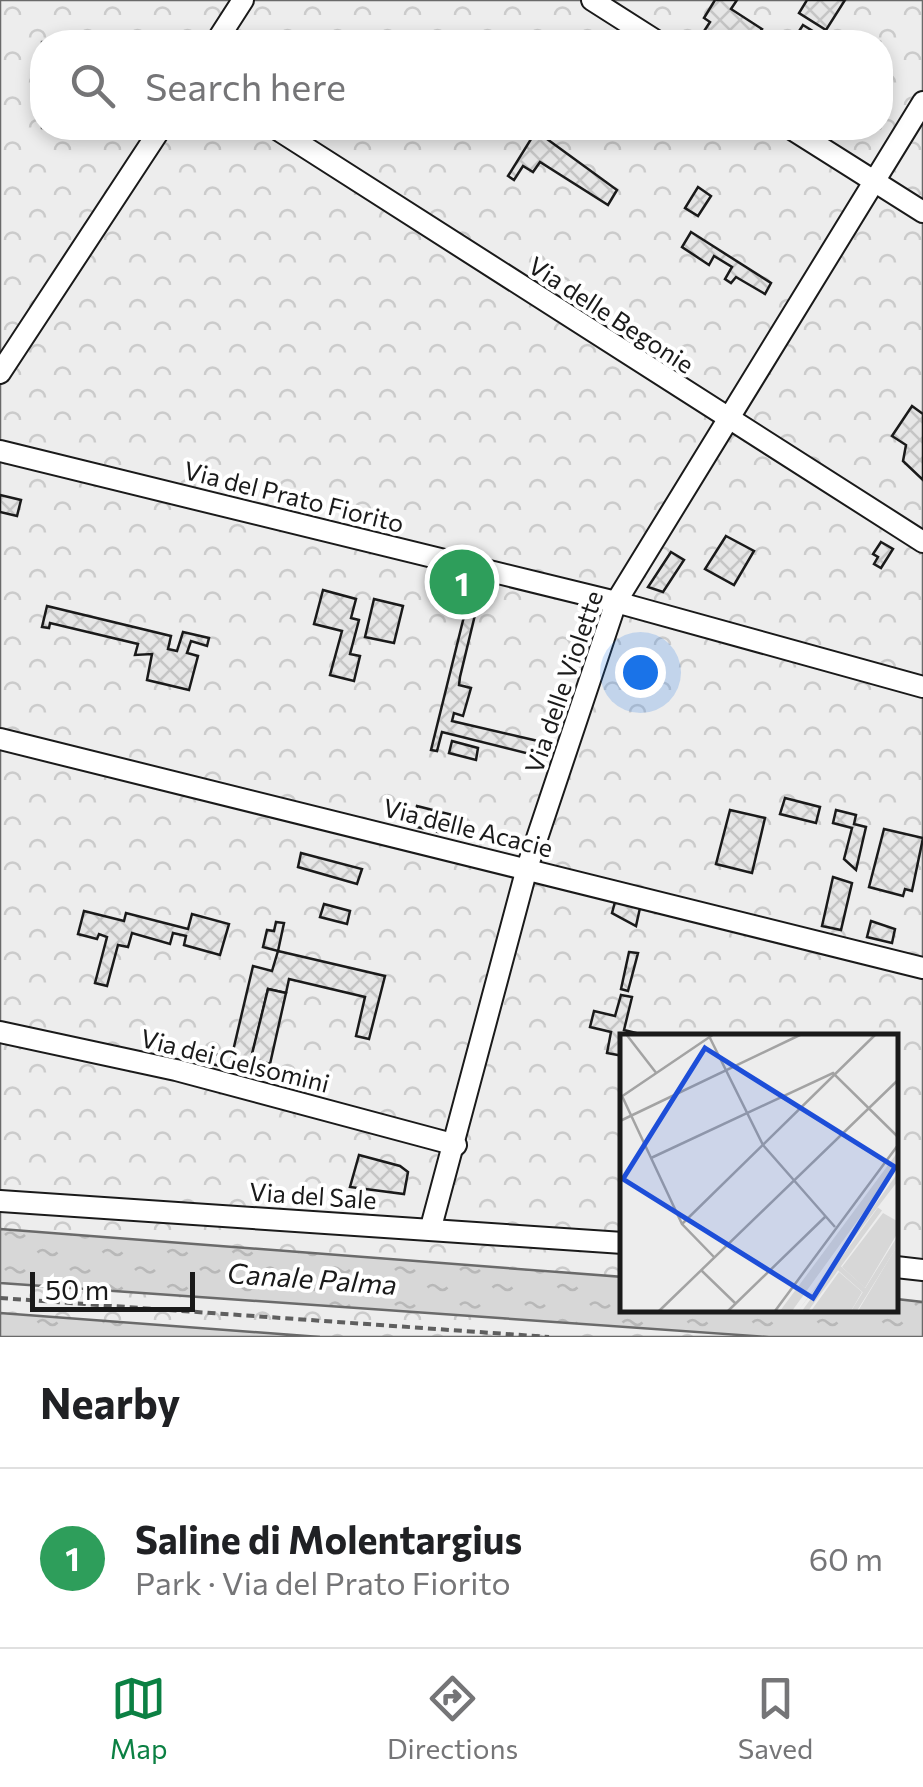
<!DOCTYPE html>
<meta charset="utf-8">
<style>
:root{--surface:#fff;--page:#f6f6f6;--text:#202124;--muted:#757577;--line:#e0e0e0;--accent:#0b8043}
body{margin:0;font-family:Commissioner,sans-serif;background:var(--page);color:var(--text)}
.scale{position:absolute;left:30px;bottom:25px;width:165px;box-sizing:border-box;padding-left:10px;border:5px solid #1a1a1a;border-top:0;font-size:28px;line-height:35px;white-space:nowrap;color:#1a1a1a;-webkit-text-stroke:8px #fff;paint-order:stroke}
.you{position:absolute;left:640px;top:672px;width:35px;height:35px;margin:-25px;border:8px solid #fff;border-radius:50%;background:#1a73e8;box-shadow:0 0 0 15px #1a73e833}
.badge{display:grid;place-items:center;width:65px;height:65px;border-radius:50%;background:var(--accent);color:#fff;font-size:32px;font-weight:700}
.pin{position:absolute;translate:-50% -50%;border:5px solid #fff;box-shadow:0 2px 10px #0006}
.list{margin:0;padding:0;list-style:none}
h2{display:flex;justify-content:space-between;align-items:center;height:130px;margin:0;padding:0 40px;font-size:42px}
h2 small{font-size:32px;font-weight:400;color:var(--muted)}
.list li{display:grid;grid-template-columns:65px 1fr auto;gap:30px;align-items:center;box-sizing:border-box;height:180px;padding:0 40px;border-top:2px solid var(--line)}
.list b{display:block;font-size:38px;white-space:nowrap}
.list p{margin:0;font-size:32px;white-space:nowrap;color:var(--muted)}
.list em{font-size:32px;font-style:normal;color:var(--muted)}
.icon{flex:none;width:55px;height:55px;fill:none;stroke:currentColor;stroke-width:2;stroke-linecap:round;stroke-linejoin:round}
.map{position:relative;flex:none;width:923px;height:1337px;overflow:hidden}
.search{position:absolute;background:var(--surface);box-shadow:0 5px 15px #0003;left:30px;right:30px;top:30px;height:110px;display:flex;align-items:center;gap:25px;box-sizing:border-box;padding:0 35px;border-radius:40px;color:var(--muted);font-size:38px}
.sheet{height:310px;background:var(--surface)}
nav{display:flex;justify-content:space-around;align-items:center;box-sizing:border-box;height:140px;border-top:2px solid var(--line);background:var(--surface);font-size:28px;color:var(--muted)}
nav a{display:grid;justify-items:center;gap:5px}
nav .on{color:var(--accent)}
.map>svg:first-child{display:block}
</style>
<div class="map">
<svg width="923" height="1337" viewBox="0 0 923 1337">
<defs>
<pattern id="park-crowns" width="20" height="18" patternUnits="userSpaceOnUse" patternTransform="scale(2.5)"><rect width="20" height="18" fill="#ededed"/><path d="M2 6a3 3 0 1 1 6 0M12 15a3 3 0 1 1 6 0" fill="none" stroke="#cbcbcb"/></pattern>
<pattern id="water-ripples" width="26" height="14" patternUnits="userSpaceOnUse" patternTransform="scale(2.5)"><rect width="26" height="14" fill="#d7d7d7"/><path d="M2 4q2-2 4 0t4 0M15 11q2-2 4 0t4 0" fill="none" stroke="#b8b8b8"/></pattern>
<pattern id="building-cross-hatch" width="8" height="8" patternUnits="userSpaceOnUse" patternTransform="scale(2.5)"><rect width="8" height="8" fill="#e6e6e6"/><path d="M0 0l8 8M0 8l8-8" fill="none" stroke="#c5c5c5"/></pattern>
</defs>
<rect width="100%" height="100%" fill="#fff"/>
<!-- park -->
<path fill="url(#park-crowns)" stroke="#6a6a6a" stroke-width="2.5" fill-rule="evenodd" d="M0,0H923V1337H0ZM42,42H880V128H42ZM623,1037H896V1310H623Z"/>
<!-- water -->
<g fill="url(#water-ripples)" stroke="#6a6a6a" stroke-width="2.5">
<path d="M0,1229L623,1277V1310H896V1299L923,1302V1337H769L0,1283Z"/>
<path d="M0,1313L320,1337H0Z"/>
</g>
<!-- building -->
<g fill="url(#building-cross-hatch)" stroke="#1a1a1a" stroke-width="2.5">
<path d="M715,0H737L731,9L762,29L753,42H697L710,22L704,18Z"/>
<path d="M807,0H845L826,30L799,13Z"/>
<path d="M803,25L829,41V42L794,39Z"/>
<path d="M536,131L617,190L608,205L540,162L533,172L523,166L514,180L508,176Z"/>
<path d="M698,187L711,196L698,216L685,208Z"/>
<path d="M691,232L771,283L765,294L736,277L731,283L725,279L732,267L714,256L709,265L682,247Z"/>
<path d="M912,406L923,414V480L903,461L906,445L892,436Z"/>
<path d="M0,495L21,500L17,516L0,512Z"/>
<path d="M726,536L754,551L734,585L705,569Z"/>
<path d="M881,542L893,549L881,568L874,564L878,557L873,554Z"/>
<path d="M671,552L684,560L663,592L648,587Z"/>
<path d="M473,580L497,586L495,593L481,590L460,677L459,685L471,688L463,716L454,713L452,721L538,741L534,755L442,732L437,751L431,750Z"/>
<path d="M323,590L356,599L351,618L359,620L350,654L360,656L354,681L330,675L342,631L314,624Z"/>
<path d="M374,599L403,606L394,643L365,637Z"/>
<path d="M47,606L171,636L168,649L177,651L183,632L209,638L207,646L191,641L187,653L198,656L189,690L147,680L152,654L135,655L138,644L50,623L49,628L42,627Z"/>
<path d="M452,741L478,748L476,760L449,753Z"/>
<path d="M785,798L820,807L816,823L780,814Z"/>
<path d="M417,806L460,817L455,836L413,826Z"/>
<path d="M730,810L765,818L752,873L716,864Z"/>
<path d="M836,810L856,815L854,824L866,827L856,870L844,859L852,828L833,823Z"/>
<path d="M884,829L923,838L912,891L905,889L903,896L869,887Z"/>
<path d="M301,853L362,869L357,884L298,867Z"/>
<path d="M833,877L852,883L841,930L822,926Z"/>
<path d="M615,902L640,908L636,926L612,913Z"/>
<path d="M324,904L350,911L347,924L320,917Z"/>
<path d="M84,911L124,921L126,913L188,929L192,914L229,924L220,955L184,945L186,936L173,933L170,944L132,933L128,947L118,945L107,986L95,983L107,937L99,934L97,939L78,934Z"/>
<path d="M871,921L895,929L892,943L867,937Z"/>
<path d="M276,922L284,923L278,951L263,947L267,930L274,931Z"/>
<path d="M278,951L385,976L369,1039L356,1036L365,997L289,979L286,993L268,989L248,1073L229,1068L253,966L272,971Z"/>
<path d="M629,952L638,953L628,991L621,989Z"/>
<path d="M268,989L286,993L270,1064L251,1058Z"/>
<path d="M621,995L632,997L624,1030L652,1037H623V1056L607,1053L611,1032L590,1027L594,1011L615,1016Z"/>
<path d="M198,1050L223,1056L220,1066L195,1060Z"/>
<path d="M359,1155L400,1166L408,1172L404,1194L350,1187Z"/>
</g>
<g fill="none" stroke-linecap="round" stroke-linejoin="round">
<!-- minor casing -->
<g stroke="#1a1a1a" stroke-width="24">
<g id="minor">
<path d="M592,0L658,42"/>
<path d="M216,42L243,0"/>
<path d="M275,128L923,542"/>
<path d="M790,128L923,212"/>
<path d="M0,373L161,128"/>
<path d="M0,451L616,602L923,687"/>
<path d="M0,739L923,968"/>
<path d="M0,1032L176,1070L456,1145"/>
<path d="M0,1201L623,1243"/>
<path d="M431,1227L527,868L616,602L923,102"/>
<path d="M896,1267L923,1270"/>
</g>
</g>
<!-- path -->
<path stroke="#5f5f5f" stroke-width="4" stroke-dasharray="8 5" stroke-linecap="butt" d="M0,1298L549,1337"/>
<!-- minor -->
<use href="#minor" stroke="#fff" stroke-width="20"/>
</g>
<g text-anchor="middle" stroke-width="8" stroke-linejoin="round" paint-order="stroke">
<!-- street labels -->
<g font-size="25" fill="#1a1a1a" stroke="#fff">
<text transform="translate(611 315) rotate(33)" y="9">Via delle Begonie</text>
<text transform="translate(294 497) rotate(14)" y="9">Via del Prato Fiorito</text>
<text transform="translate(564 682) rotate(-71)" y="9">Via delle Violette</text>
<text transform="translate(468 828) rotate(14)" y="9">Via delle Acacie</text>
<text transform="translate(235 1061) rotate(14)" y="9">Via dei Gelsomini</text>
<text transform="translate(313 1196) rotate(4)" y="9">Via del Sale</text>
</g>
<!-- water labels -->
<g font-size="28" font-style="italic" fill="#1a1a1a" stroke="#fff">
<text transform="translate(312 1279) rotate(4)" y="10">Canale Palma</text>
</g>
</g>
<!-- overview -->
<g transform="translate(620 1034)">
<rect width="278" height="278" fill="#fff"/>
<path d="M0,0H277V277H0Z" fill="#ededed"/>
<path d="M277,119V132L172,277H160ZM277,140V148L178,277L227,210ZM263,179L277,187V200L245,254L222,233ZM277,212V277H238ZM219,238L242,258L231,277H191Z" fill="#d7d7d7"/>
<path fill="none" stroke="#d7d7d7" stroke-width="5" d="M218,233L245,257M185,277L260,175M234,277L278,206"/>
<path fill="none" stroke="#a3a3a3" stroke-width="2.5" d="M6,0L37,40M90,4L143,111L215,193M2,62L62,190L94,223M1,63L94,0M0,87L182,0M31,124L213,39L278,103M62,190L256,0M81,236L115,269M39,277L278,46M108,277L206,182M155,277L278,111"/>
<path fill="#1d4ed8" fill-opacity="0.15" stroke="#1d4ed8" stroke-width="5" d="M85,14L275,133L193,264L3,145Z"/>
<rect width="278" height="278" fill="none" stroke="#1a1a1a" stroke-width="5"/>
</g>
</svg>
<div class="scale">50 m</div>
<div class="you"></div>
<div class="pin badge" style="left:462px;top:582px;background:#2e9e5b">1</div>
<div class="search"><svg class="icon" aria-label="search" viewBox="0 0 24 24"><circle cx="10" cy="10" r="6"/><path d="M15 15l6 6"/></svg>Search here</div>
</div>
<section class="sheet">
<h2>Nearby<small></small></h2>
<ul class="list">
<li><span class="badge" style="background:#2e9e5b">1</span><div><b>Saline di Molentargius</b><p>Park · Via del Prato Fiorito</p></div><em>60 m</em></li>
</ul>
</section>
<nav>
<a class="on"><svg class="icon" aria-label="map" viewBox="0 0 24 24"><path d="M3 6l6-2 6 2 6-2v14l-6 2-6-2-6 2zM9 4v14M15 6v14"/></svg>Map</a>
<a><svg class="icon" aria-label="directions" viewBox="0 0 24 24"><path d="M12 3l9 9-9 9-9-9zM9 14v-3h6M13 9l2 2-2 2"/></svg>Directions</a>
<a><svg class="icon" aria-label="saved" viewBox="0 0 24 24"><path d="M7 4h10v16l-5-4-5 4z"/></svg>Saved</a>
</nav>
